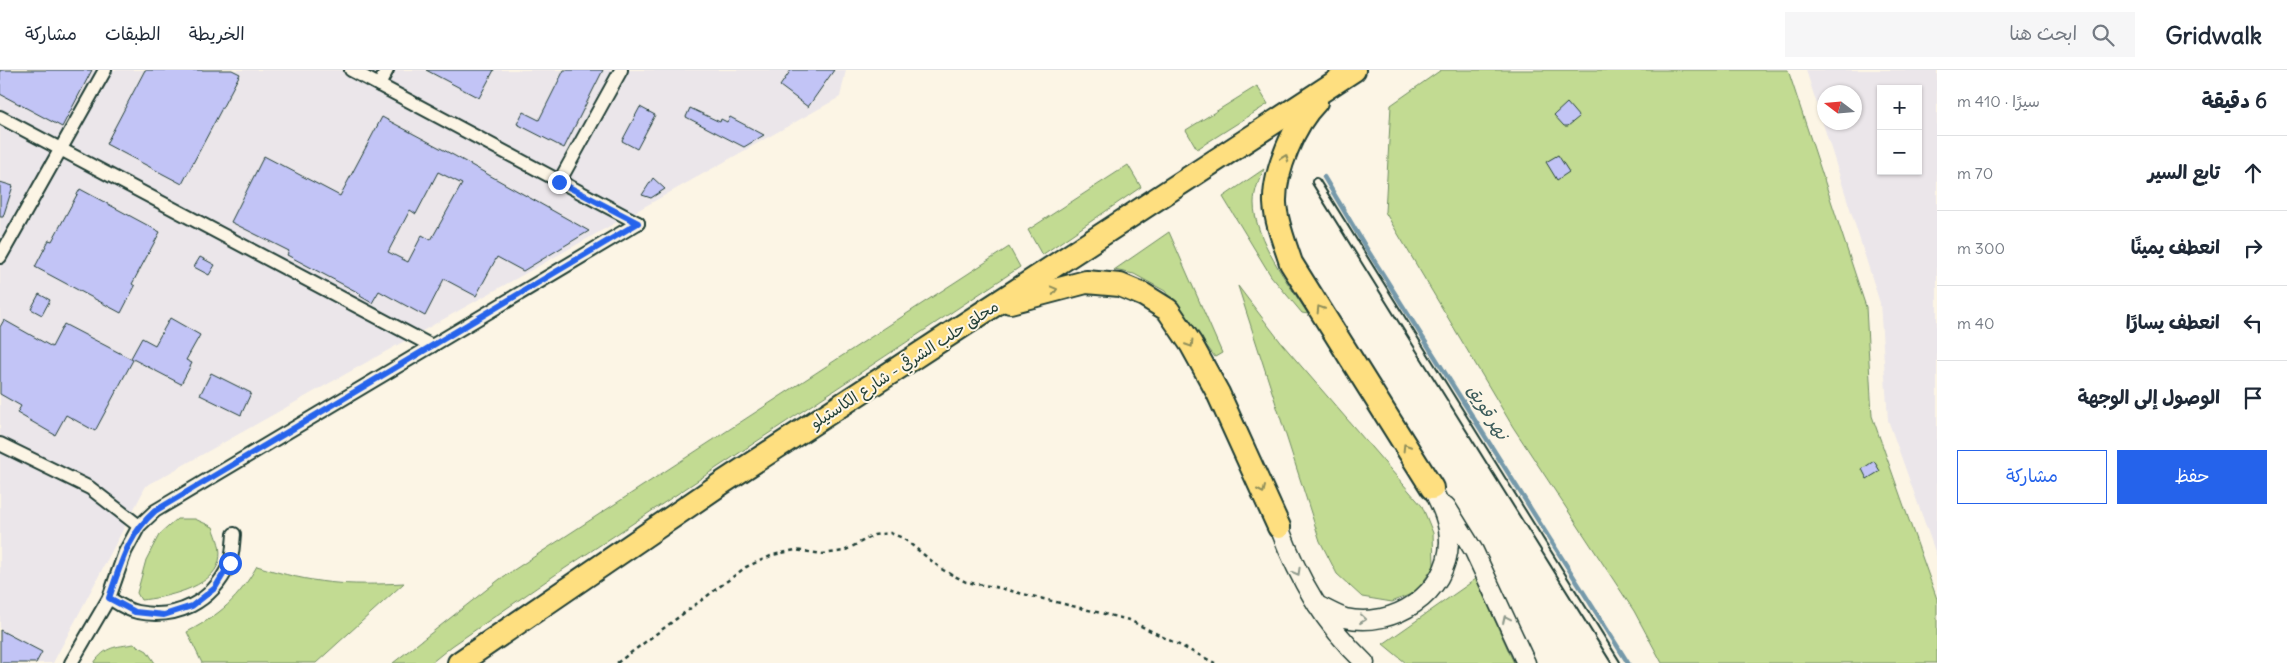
<!DOCTYPE html>
<html lang="ar">
<meta charset="utf-8">
<style>
:root{--surface:#fff;--page:#f6f6f7;--text:#1f2937;--muted:#747a83;--line:#e0e1e3;--accent:#2563eb}
body{margin:0;font-family:Delius,"Playpen Sans Arabic",sans-serif;background:var(--page);color:var(--text);direction:rtl}
.controls{position:absolute;right:15px;top:15px;display:grid;overflow:hidden;border-radius:0px;box-shadow:0 1px 4px #0004}
.controls button{width:45px;height:45px;display:grid;place-items:center;padding:0;border:0;border-bottom:1px solid var(--line);background:var(--surface);color:var(--text);font:25px sans-serif}
.compass{position:absolute;left:1817px;top:15px;width:45px;height:45px;border-radius:50%;background:var(--surface);box-shadow:0 1px 4px #0004;rotate:286deg}
.stop{position:absolute;width:15px;height:15px;margin:-11px;border:4px solid #2563eb;border-radius:50%;background:#fff}
.stop.end{background:#2563eb;border-color:#fff;box-shadow:0 1px 5px #0008}
.list{margin:0;padding:0;list-style:none}
h2{display:flex;justify-content:space-between;align-items:center;height:65px;margin:0;padding:0 20px;font-size:21px}
h2 small{font-size:16px;font-weight:400;color:var(--muted)}
.list li{display:grid;grid-template-columns:32px 1fr auto;gap:15px;align-items:center;box-sizing:border-box;height:75px;padding:0 20px;border-top:1px solid var(--line)}
.list b{display:block;font-size:19px;white-space:nowrap}
.list em{font-size:16px;font-style:normal;color:var(--muted)}
.actions{display:flex;gap:10px;padding:15px 20px}
.actions a{flex:1;padding:11px 0;border:1px solid var(--accent);border-radius:0px;text-align:center;font-size:18px;color:var(--accent)}
.actions .main{background:var(--accent);color:#fff}
.icon{flex:none;width:28px;height:28px;fill:none;stroke:currentColor;stroke-width:2;stroke-linecap:round;stroke-linejoin:round}
.map{position:relative;flex:none;width:1937px;height:593px;overflow:hidden;direction:ltr}
header{display:flex;align-items:center;gap:30px;box-sizing:border-box;height:70px;padding:0 25px;background:var(--surface);border-bottom:1px solid var(--line)}
header strong{font-size:24px}
nav{display:flex;gap:28px;margin-inline-start:auto;font-size:18px}
.search{width:350px;height:45px;background:var(--page);display:flex;align-items:center;gap:12px;box-sizing:border-box;padding:0 18px;border-radius:0px;color:var(--muted);font-size:19px}
main{display:flex}
aside{flex:1;background:var(--surface)}
.map>svg:first-child{display:block}
</style>
<header>
<strong>Gridwalk</strong>
<div class="search"><svg class="icon" aria-label="search" viewBox="0 0 24 24"><circle cx="10" cy="10" r="6"/><path d="M15 15l6 6"/></svg>ابحث هنا</div>
<nav><a>الخريطة</a><a>الطبقات</a><a>مشاركة</a></nav>
</header>
<main>
<aside>
<h2>6 دقيقة<small>سيرًا · 410 m</small></h2>
<ul class="list">
<li><svg class="icon" aria-label="ahead" viewBox="0 0 24 24"><path d="M12 20V5M6 11l6-6 6 6"/></svg><div><b>تابع السير</b></div><em>70 m</em></li>
<li><svg class="icon" aria-label="right" viewBox="0 0 24 24"><path d="M7 20v-9h11M14 6l5 5-5 5"/></svg><div><b>انعطف يمينًا</b></div><em>300 m</em></li>
<li><svg class="icon" aria-label="left" viewBox="0 0 24 24"><path d="M17 20v-9H6M10 6l-5 5 5 5"/></svg><div><b>انعطف يسارًا</b></div><em>40 m</em></li>
<li><svg class="icon" aria-label="arrive" viewBox="0 0 24 24"><path d="M6 21V4h12l-3 4 3 4H6"/></svg><div><b>الوصول إلى الوجهة</b></div></li>
</ul>
<div class="actions"><a class="main">حفظ</a><a>مشاركة</a></div>
</aside>
<div class="map">
<svg width="1937" height="593" viewBox="0 0 1937 593">
<rect width="100%" height="100%" fill="#fcf5e5"/>
<filter id="ink" filterUnits="userSpaceOnUse"><feTurbulence type="fractalNoise" baseFrequency=".02" numOctaves="2"/><feDisplacementMap in="SourceGraphic" scale="10" xChannelSelector="R" yChannelSelector="G"/><feConvolveMatrix kernelMatrix="1 2 1 2 8 2 1 2 1" color-interpolation-filters="sRGB"/></filter>
<g filter="url(#ink)">
<!-- built -->
<g fill="#ebe6ea" fill-rule="evenodd">
<path d="M0,0H846L840,27L146,416L53,593H0Z"/>
<path d="M1806,0H1937V487L1888,350L1880,233ZM1881,19H1918V101H1881ZM1824,22H1854V52H1824Z"/>
</g>
<!-- green -->
<g fill="#c2db92" stroke="#708c63">
<path d="M1441,0H1788L1866,237L1872,346L1937,529V593H1662L1634,541L1513,357L1385,142L1391,35Z"/>
<path d="M1257,16L1268,34L1197,79L1186,60Z"/>
<path d="M1128,95L1141,117L1042,185L1028,160Z"/>
<path d="M1264,99C1259,110 1254,121 1254,133C1254,169 1289,214 1308,244L1302,243L1271,206L1223,127Z"/>
<path d="M1169,162L1222,283L1215,287L1165,221L1134,204L1114,200Z"/>
<path d="M1009,177L1020,197L555,505L452,576L431,593H393L500,509Z"/>
<path d="M1238,216L1283,275L1422,436L1433,463L1434,496L1416,522L1392,532L1362,527L1337,504L1320,471Z"/>
<path d="M177,449H195L213,457C217,468 222,479 219,491C213,518 163,528 141,530L137,523L146,490L159,465Z"/>
<path d="M257,496C313,514 346,516 404,513L316,593H202L187,562C221,544 238,529 257,496Z"/>
<path d="M1476,509L1514,593H1406L1383,574Z"/>
<path d="M134,574L147,581L155,593H94C106,576 115,577 134,574Z"/>
</g>
<g fill="none" stroke-linecap="round" stroke-linejoin="round">
<!-- stream -->
<path stroke="#7599aa" stroke-width="4.5" d="M1324,107L1365,176L1628,593"/>
</g>
<!-- building -->
<g fill="#c2c4f6" stroke="#1f3d34" fill-rule="evenodd">
<path d="M0,0H92L62,57L0,24Z"/>
<path d="M145,0H232L240,4L182,114L106,74Z"/>
<path d="M426,0H494L479,28Z"/>
<path d="M564,0H603L564,78L517,54L523,42L539,50Z"/>
<path d="M791,0H834L808,37L780,16Z"/>
<path d="M1567,33L1579,47L1568,56H1564L1554,45Z"/>
<path d="M640,37L655,45L637,79L622,71Z"/>
<path d="M690,38L720,52L721,49L727,52L730,47L764,65L744,77L686,47Z"/>
<path d="M382,47L455,86L589,161L523,201L497,187L476,226L444,209L425,246L379,221L372,233L360,226L361,224L287,185L289,181L231,152L264,86L340,126ZM438,102L462,114L431,170L422,165L408,192L388,182L410,140L416,144Z"/>
<path d="M1558,85L1569,102L1557,110L1546,92Z"/>
<path d="M653,108L665,119L651,128L642,125Z"/>
<path d="M0,112L13,116L3,147H0Z"/>
<path d="M80,119L160,162L132,214L135,216L121,243L35,197L49,170L52,171Z"/>
<path d="M200,187L215,195L209,205L194,197Z"/>
<path d="M39,224L50,230L42,245L31,239Z"/>
<path d="M170,248L200,265L186,290L192,293L181,314L131,288L142,268L155,275Z"/>
<path d="M4,250L52,277L64,254L133,290L95,361L66,345L55,365L17,343L21,336L0,324V257Z"/>
<path d="M211,303L251,323L241,345L200,325Z"/>
<path d="M1874,391L1880,401L1867,409L1862,399Z"/>
<path d="M0,560L42,582L36,593H0Z"/>
</g>
<g fill="none" stroke-linecap="round" stroke-linejoin="round">
<!-- lane casing -->
<g stroke="#1f3d34" stroke-width="10">
<path id="lane" d="M1316,112L1616,593"/>
</g>
<!-- street casing -->
<g stroke="#1f3d34" stroke-width="16">
<g id="street">
<path d="M351,0L638,153"/>
<path d="M379,15L387,0"/>
<path d="M0,47L432,276"/>
<path d="M559,112L621,0"/>
<path d="M0,187L105,0"/>
<path d="M0,374L90,418L139,456"/>
<path d="M109,528C117,533 127,540 137,542C177,550 212,532 229,495C233,486 233,473 234,464"/>
<path d="M71,593L109,528L125,482L139,456L155,441L638,153"/>
</g>
</g>
<!-- secondary casing -->
<g stroke="#1f3d34" stroke-width="21">
<g id="secondary">
<path d="M1446,436L1474,481L1526,593"/>
<path d="M1279,457C1299,510 1324,554 1365,593"/>
<path d="M1317,535C1326,539 1336,545 1345,548C1393,559 1448,524 1449,472C1449,452 1441,436 1432,418"/>
</g>
</g>
<!-- highway casing -->
<g stroke="#1f3d34" stroke-width="26">
<g id="highway">
<path d="M1316,32C1294,54 1274,102 1275,133C1276,153 1285,174 1291,193L1432,418"/>
<path d="M1010,232L1086,212L1120,215L1144,225L1168,240L1191,274L1218,323L1279,457"/>
<path d="M459,593L722,413L1354,0"/>
</g>
</g>
<!-- path -->
<path stroke="#1f3d34" stroke-width="2.5" stroke-dasharray="4 4" stroke-linecap="butt" d="M617,593L746,497L773,485L795,480L823,484L844,481L874,465L890,463L903,468L943,500L966,512L995,517L1129,550L1215,593"/>
<!-- lane -->
<use href="#lane" stroke="#fcf5e5" stroke-width="6"/>
<!-- street -->
<use href="#street" stroke="#fcf5e5" stroke-width="12"/>
<!-- secondary -->
<use href="#secondary" stroke="#fcf5e5" stroke-width="18"/>
<!-- highway -->
<use href="#highway" stroke="#fedf80" stroke-width="22"/>
</g>
<!-- one-way arrows -->
<defs><path id="oneway-chevron" d="M-2-3.5L2.5 0L-2 3.5" fill="none" stroke-width="1.6" stroke-linecap="round" stroke-linejoin="round" transform="scale(1.25)"/></defs>
<g stroke="#8e8e5a">
<use href="#oneway-chevron" transform="translate(1285 88) rotate(-70)"/>
<use href="#oneway-chevron" transform="translate(1054 220) rotate(-15)"/>
<use href="#oneway-chevron" transform="translate(1320 239) rotate(-122)"/>
<use href="#oneway-chevron" transform="translate(1190 274) rotate(58)"/>
<use href="#oneway-chevron" transform="translate(1406 377) rotate(-122)"/>
<use href="#oneway-chevron" transform="translate(1262 420) rotate(66)"/>
</g>
<g stroke="#8e998c">
<use href="#oneway-chevron" transform="translate(1297 502) rotate(61)"/>
<use href="#oneway-chevron" transform="translate(1363 549) rotate(6)"/>
<use href="#oneway-chevron" transform="translate(1506 549) rotate(-115)"/>
</g>
</g>
<g fill="none" stroke-linecap="round" stroke-linejoin="round" filter="url(#ink)">
<!-- route -->
<path stroke="#2563eb" stroke-width="6" d="M230,493L215,518L192,536L164,545L135,542L109,528C121,494 127,466 155,441L638,153L559,112"/>
</g>
<g text-anchor="middle" stroke-width="4" stroke-linejoin="round" paint-order="stroke">
<!-- street labels -->
<g font-size="16" fill="#1f3d34" stroke="#fcf5e5">
<text transform="translate(904 294) rotate(-33)" y="6">محلق حلب الشرقي - شارع الكاستيلو</text>
</g>
<!-- water labels -->
<g font-size="18" font-style="italic" fill="#3c5c5b" stroke="#fcf5e5">
<text transform="translate(1488 342) rotate(58)" y="6">نهر قويق</text>
</g>
</g>
</svg>
<div class="controls">
<button>+</button>
<button>−</button>
</div>
<svg class="compass" viewBox="-18 -18 36 36"><path d="M0-13l5 13h-10z" fill="#e53935"/><path d="M0 13l5-13h-10z" fill="#747a83"/></svg>
<div class="stop" style="left:230px;top:493px"></div>
<div class="stop end" style="left:559px;top:112px"></div>
</div>
</main>
